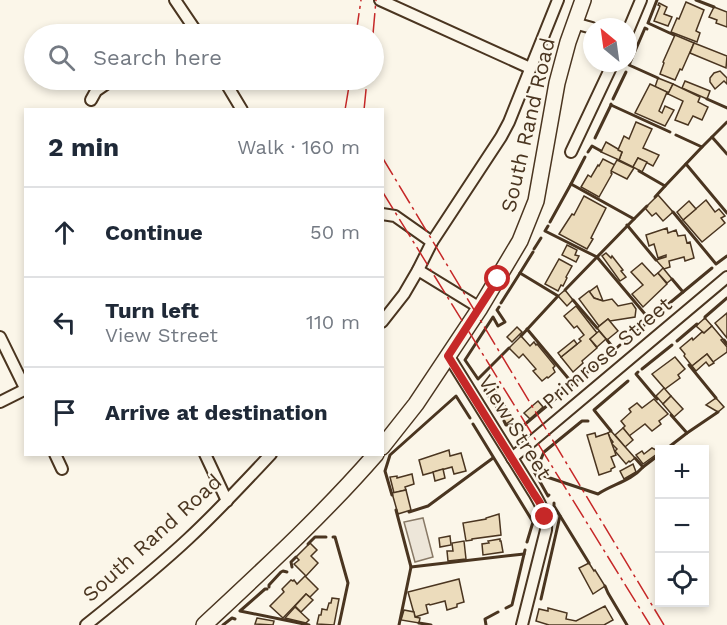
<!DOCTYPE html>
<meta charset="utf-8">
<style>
:root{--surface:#fff;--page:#f2f2f3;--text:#1f2937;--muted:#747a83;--line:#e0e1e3}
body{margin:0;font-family:"Work Sans",sans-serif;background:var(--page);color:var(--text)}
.controls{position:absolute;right:18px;bottom:18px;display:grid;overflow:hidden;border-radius:0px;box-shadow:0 3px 9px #0003}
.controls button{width:54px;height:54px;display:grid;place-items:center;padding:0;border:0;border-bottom:2px solid var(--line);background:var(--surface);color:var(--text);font:30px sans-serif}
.compass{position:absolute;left:583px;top:18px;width:54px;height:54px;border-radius:50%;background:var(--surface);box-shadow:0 3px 9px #0003;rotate:331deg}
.stop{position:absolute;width:18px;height:18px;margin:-14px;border:4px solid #c62828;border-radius:50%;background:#fff}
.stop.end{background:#c62828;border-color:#fff;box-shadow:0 2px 6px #0008}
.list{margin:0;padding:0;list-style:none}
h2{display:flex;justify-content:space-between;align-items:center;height:78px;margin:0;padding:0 24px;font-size:26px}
h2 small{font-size:20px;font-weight:400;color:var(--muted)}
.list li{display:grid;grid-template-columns:39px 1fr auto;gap:18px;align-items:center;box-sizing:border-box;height:90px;padding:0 24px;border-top:2px solid var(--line)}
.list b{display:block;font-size:22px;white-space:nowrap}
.list p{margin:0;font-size:20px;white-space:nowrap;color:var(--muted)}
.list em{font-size:20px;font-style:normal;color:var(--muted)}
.icon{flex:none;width:33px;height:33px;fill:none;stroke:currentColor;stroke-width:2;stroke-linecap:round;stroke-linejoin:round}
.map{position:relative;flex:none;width:727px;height:625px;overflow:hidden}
.search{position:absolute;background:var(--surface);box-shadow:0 3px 9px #0003;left:24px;top:24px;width:360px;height:66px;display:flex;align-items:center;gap:15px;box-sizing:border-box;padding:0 21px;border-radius:33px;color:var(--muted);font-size:22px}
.panel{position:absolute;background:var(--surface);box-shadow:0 3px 9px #0003;left:24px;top:108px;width:360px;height:348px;border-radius:0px}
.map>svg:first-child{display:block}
</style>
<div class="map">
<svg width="727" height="625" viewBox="0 0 727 625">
<rect width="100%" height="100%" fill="#fbf6e9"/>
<!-- green -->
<path fill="#ede6d9" stroke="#887966" stroke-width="1.5" d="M423,518L433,557L415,562L404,522Z"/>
<!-- building -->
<g fill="#ecdcbc" stroke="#4a3520" stroke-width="1.5">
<path d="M686,2L704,10L696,31L700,33L697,42L671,32L677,18L679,19Z"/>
<path d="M659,3L667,7L664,14L672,17L668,26L654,21L660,6L658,5Z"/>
<path d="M714,7L727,12V27L716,23L717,20L709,17Z"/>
<path d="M675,35L694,43L682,70L680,69L675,80L660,74L664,63L663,62Z"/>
<path d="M694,43L727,56L726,68L690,53Z"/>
<path d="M720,71L727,78V84L724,81L715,89L710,82V78L714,73Z"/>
<path d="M658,78L673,84L668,94H667V92L655,87Z"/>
<path d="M685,81L710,91L707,99L682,88Z"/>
<path d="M650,84L667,92L659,111L662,113L665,106L674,110L665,126L635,113Z"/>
<path d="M673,84L700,97L698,102L708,107L702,120L693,116L688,125L675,120L683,101L668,94Z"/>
<path d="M636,122L652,129L643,148L659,155L653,166L638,158L633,167L619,160L622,152L618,150L624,136L629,139Z"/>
<path d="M606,142L618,149V150L622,152L619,160L601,152Z"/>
<path d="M638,158L647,162L642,172L633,167Z"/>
<path d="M603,159L615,165L611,173L612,174L599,197L581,187L588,175L591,177L598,165L599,166Z"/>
<path d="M617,160L634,168L627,179L611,171Z"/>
<path d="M658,195L673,212L663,221L656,213L652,216L645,208Z"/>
<path d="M584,196L606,208L591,238L593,239L587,249L559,234L572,214L574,215Z"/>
<path d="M706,200L715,212L719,209L725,216L721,218L725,223L702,242L683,220Z"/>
<path d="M689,201L696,209L683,220L677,212Z"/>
<path d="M667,228L668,233L676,230L678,236L685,235L687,243L690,242L694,258L685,261L684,257L669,261L670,267L664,269L656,260L666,257V255L658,258L654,244L649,246L646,235Z"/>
<path d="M567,245L577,250L575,255L579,256L576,262L562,255Z"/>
<path d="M606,253L611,258L612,256L623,270L621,271L626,277L620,281L602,256Z"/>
<path d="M559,259L572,266L566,277L567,278L563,286L561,285L558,291L545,284Z"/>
<path d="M642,263L654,276L658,273L667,284L643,307L632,294L643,285L631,272Z"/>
<path d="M663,268L672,279L667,283L658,273Z"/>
<path d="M597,286L603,301L594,298L589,292Z"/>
<path d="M565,290L573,300L567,306L558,296Z"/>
<path d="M589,291L594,298L603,301L612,299L618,306L632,303L636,309L635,317L610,321L608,319L599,326L579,299Z"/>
<path d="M576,306L597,333L590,339L597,348L582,361L583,363L573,372L561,357L581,341L579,339L584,335L577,326L574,328L564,316Z"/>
<path d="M727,313V338L715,323Z"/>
<path d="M705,318L712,326L704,333L696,326Z"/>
<path d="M608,319L618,331L607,340L597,328Z"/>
<path d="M712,326L723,339L721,340L727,347V352L713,362L707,354L692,366L684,356L685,354L680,348L692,338L693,340L702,332L704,333Z"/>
<path d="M517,327L522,332L512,342L507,337Z"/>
<path d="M599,331L606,339L597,347L590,339Z"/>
<path d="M521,336L530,346L534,342L536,345L537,344L555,366L553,368L555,372L548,378L547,377L542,381L533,371L536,369L523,354L519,358L509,348Z"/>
<path d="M574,340L577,344L561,357L558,353Z"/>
<path d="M707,354L714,363L709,366L706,362L696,371L692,366Z"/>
<path d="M675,357L685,369L678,375L680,378L665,389L652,374Z"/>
<path d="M664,388L671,396L663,404L656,396Z"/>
<path d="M495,390L513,419L506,424L488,394Z"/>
<path d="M671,396L683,409L674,417L663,404Z"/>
<path d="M716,398L724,407L718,412L706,405Z"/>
<path d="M654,399L668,414L659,421L661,424L652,431L645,424L629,436L623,428L625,426L621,421L631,412L629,409L637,403L642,408Z"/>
<path d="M538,401L543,407L530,419L524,413Z"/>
<path d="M623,428L633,440L625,447L615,435Z"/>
<path d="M611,431L635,458L630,462L629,461L626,464L615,451L617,449L611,443L613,442L610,438L608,433Z"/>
<path d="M595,433L596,437L608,433L616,455L611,457L615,467L611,469V471L599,475L587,435Z"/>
<path d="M652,448L656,450L657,454L643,464L636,455L642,451L644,454Z"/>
<path d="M449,450L450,456L461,453L466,471L454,474L452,467L423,475L419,460Z"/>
<path d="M633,464L636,472L624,479L620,471Z"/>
<path d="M443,469L445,478L435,481L433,472Z"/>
<path d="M412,474L414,484L405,487L406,490L394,493L390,477L397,476V478Z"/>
<path d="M406,490L411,510L398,514L392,493Z"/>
<path d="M499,514L501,535L472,539V540L466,541L463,523L486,519V518Z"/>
<path d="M450,536L451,545L440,547L439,538Z"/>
<path d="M500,539V541H501L503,552L483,555L482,544L489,543L488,541Z"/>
<path d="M464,541L466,559L448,561L447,551H453L452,543Z"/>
<path d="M310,543L317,550L311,556L318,563L306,576L294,564L299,560L296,557Z"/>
<path d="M589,563L594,571L595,570L605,586L593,594L579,568Z"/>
<path d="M305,576L318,589L310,597L306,594L283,618L270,606L284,592L282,589L291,580L293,581L294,580L297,584Z"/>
<path d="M459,579L464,602L457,604V607L447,610L445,601L430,605L429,604L426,605L428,613L415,617L408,592Z"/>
<path d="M306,594L313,600L301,612L295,606Z"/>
<path d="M332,598L339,599L334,625L317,624L319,615H321L322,609L327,610L329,603H331Z"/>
<path d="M605,606L613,620L604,625H549L536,621L539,609L548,611V608L567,613L566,619L576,621Z"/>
<path d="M295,607L309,620L306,623L285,618Z"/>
<path d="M404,610L414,612L415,617L420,618L419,623L401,620Z"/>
<path d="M257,618L274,621L273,625L255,624Z"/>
</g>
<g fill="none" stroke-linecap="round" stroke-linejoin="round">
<!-- street casing -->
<g stroke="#4a3520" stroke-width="14">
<g id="street">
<path d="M175,0L198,34"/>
<path d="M380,0L530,68"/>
<path d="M574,23L592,28"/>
<path d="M628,31L641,0"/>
<path d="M224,80L242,110"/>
<path d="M91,100L96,91L112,80"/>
<path d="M571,152L613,63"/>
<path d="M382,214L395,216L432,242"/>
<path d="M418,270L480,308"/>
<path d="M382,322L404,294L418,270L432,242L501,137L509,122L558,0"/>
<path d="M0,337L26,390"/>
<path d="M448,355L534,493C541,505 547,516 546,530L522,625"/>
<path d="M0,402L26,389"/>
<path d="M55,454L62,469"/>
<path d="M205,454L227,501"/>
<path d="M512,458L727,277"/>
<path d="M86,625C121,597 156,569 189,538C218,511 244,483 271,454"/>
</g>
</g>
<!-- secondary casing -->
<g stroke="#4a3520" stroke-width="18">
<g id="secondary">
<path d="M382,447L416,404L480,308L520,241L536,201L557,83L568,42L583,0"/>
<path d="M204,625C263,570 323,515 376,454"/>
</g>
</g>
<!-- street -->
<use href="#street" stroke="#fbf6e9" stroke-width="10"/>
<!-- secondary -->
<use href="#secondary" stroke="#fbf6e9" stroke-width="15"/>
<!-- wall -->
<g stroke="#4a3520" stroke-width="3">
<path d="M657,0L648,23L674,35"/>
<path d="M696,0L714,7"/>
<path d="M647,29L645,28L629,65L658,78"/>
<path d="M613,99L626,72"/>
<path d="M707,99L727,108"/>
<path d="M611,104V105L670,132"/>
<path d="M676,135L702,147L727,122"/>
<path d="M712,137L727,154"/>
<path d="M595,138L611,105"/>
<path d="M588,152L592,146L601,151"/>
<path d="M585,157L571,184L634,219L647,206"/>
<path d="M686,164L727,213"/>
<path d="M639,171L665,186L702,147"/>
<path d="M655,197L665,186"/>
<path d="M673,212L716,264L727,256"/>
<path d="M550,222L571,184"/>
<path d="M627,225L656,260"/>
<path d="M548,226L545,231L597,257L634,219"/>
<path d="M534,249L541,238"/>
<path d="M672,279L683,292"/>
<path d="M565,290L597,257L650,320"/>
<path d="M573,300L597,328"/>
<path d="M501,303L520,273"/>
<path d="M499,307L497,310L505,322L498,326L493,317L465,360L478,379L509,348"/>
<path d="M660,311L712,268"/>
<path d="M705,318V317L727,298"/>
<path d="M521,336L558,296L520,273L533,252"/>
<path d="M607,340L615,350"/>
<path d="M724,340L727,344"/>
<path d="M625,341L654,317"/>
<path d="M677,341L697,324"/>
<path d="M611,353L620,345"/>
<path d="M689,365L716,398"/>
<path d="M642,369L672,345"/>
<path d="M638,372L636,374L657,399"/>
<path d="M573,384L606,357"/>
<path d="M486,388L485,391L490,398"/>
<path d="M671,415L687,433L718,412"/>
<path d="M504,421L506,425H514"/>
<path d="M588,421H582L544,452L535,473L598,494C613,484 631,481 643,467"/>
<path d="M473,424L533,522L527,542"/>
<path d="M522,425H524L573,384L527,329"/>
<path d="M611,431L594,410L628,381"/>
<path d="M665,450L687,433"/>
<path d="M635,458L643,467L660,454"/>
<path d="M535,473L548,496L549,495"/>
<path d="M392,495L385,471L390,455L456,396L470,418"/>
<path d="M554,503V506L589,563"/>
<path d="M396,510L411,567L524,554"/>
<path d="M409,512L428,506L493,458"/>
<path d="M333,537H335L348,583L339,625"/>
<path d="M308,544L315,537H326"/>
<path d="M292,567L291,562L296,557"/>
<path d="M605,586L608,593L627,625"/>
<path d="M269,587V585L281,572L283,571L287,572"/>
<path d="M267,589H265L240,611L309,625"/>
<path d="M541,599L560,516"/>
<path d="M506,608L512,605L525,550"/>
<path d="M419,623L431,625"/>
<path d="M223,625L232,618L235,619"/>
<path d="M399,625L411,567"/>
<path d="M486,625L485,619L498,612"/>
</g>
<!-- power -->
<g stroke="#c62828" stroke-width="1.5" stroke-dasharray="21 4.5 3 4.5" stroke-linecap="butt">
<path d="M356,34L361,0"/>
<path d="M373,34L376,0"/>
<path d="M345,110L350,80"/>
<path d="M364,110L367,80"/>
<path d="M382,157L664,625"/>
<path d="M382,191L650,625"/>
</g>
</g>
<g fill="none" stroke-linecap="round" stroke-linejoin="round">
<!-- route -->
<path stroke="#c62828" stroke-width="8" d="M498,279L448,356L534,494L540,503L545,517"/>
</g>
<g text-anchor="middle" stroke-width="4.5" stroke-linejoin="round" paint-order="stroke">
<!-- street labels -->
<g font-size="21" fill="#4a3520" stroke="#fbf6e9">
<text transform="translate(528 125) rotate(-77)" y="7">South Rand Road</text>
<text transform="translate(607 353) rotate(-40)" y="7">Primrose Street</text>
<text transform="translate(515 427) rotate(58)" y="7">View Street</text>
<text transform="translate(152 538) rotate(-42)" y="7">South Rand Road</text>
</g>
</g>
</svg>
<div class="controls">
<button>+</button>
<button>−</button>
<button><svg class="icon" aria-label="locate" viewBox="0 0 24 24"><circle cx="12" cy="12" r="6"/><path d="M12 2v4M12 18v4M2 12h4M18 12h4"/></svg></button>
</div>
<svg class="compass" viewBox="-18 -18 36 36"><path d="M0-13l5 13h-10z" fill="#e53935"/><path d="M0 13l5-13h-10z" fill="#747a83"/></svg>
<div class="stop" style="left:498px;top:279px"></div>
<div class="stop end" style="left:545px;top:517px"></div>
<div class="search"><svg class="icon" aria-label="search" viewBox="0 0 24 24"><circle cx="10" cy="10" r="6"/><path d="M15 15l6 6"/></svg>Search here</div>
<section class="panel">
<h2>2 min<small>Walk · 160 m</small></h2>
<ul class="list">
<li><svg class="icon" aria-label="ahead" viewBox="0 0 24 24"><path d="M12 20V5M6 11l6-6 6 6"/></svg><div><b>Continue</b></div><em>50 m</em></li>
<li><svg class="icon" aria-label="left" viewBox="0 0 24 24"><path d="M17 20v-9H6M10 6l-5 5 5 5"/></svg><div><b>Turn left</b><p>View Street</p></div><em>110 m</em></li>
<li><svg class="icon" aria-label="arrive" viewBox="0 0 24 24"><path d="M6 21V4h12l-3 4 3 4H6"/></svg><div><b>Arrive at destination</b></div></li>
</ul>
</section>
</div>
